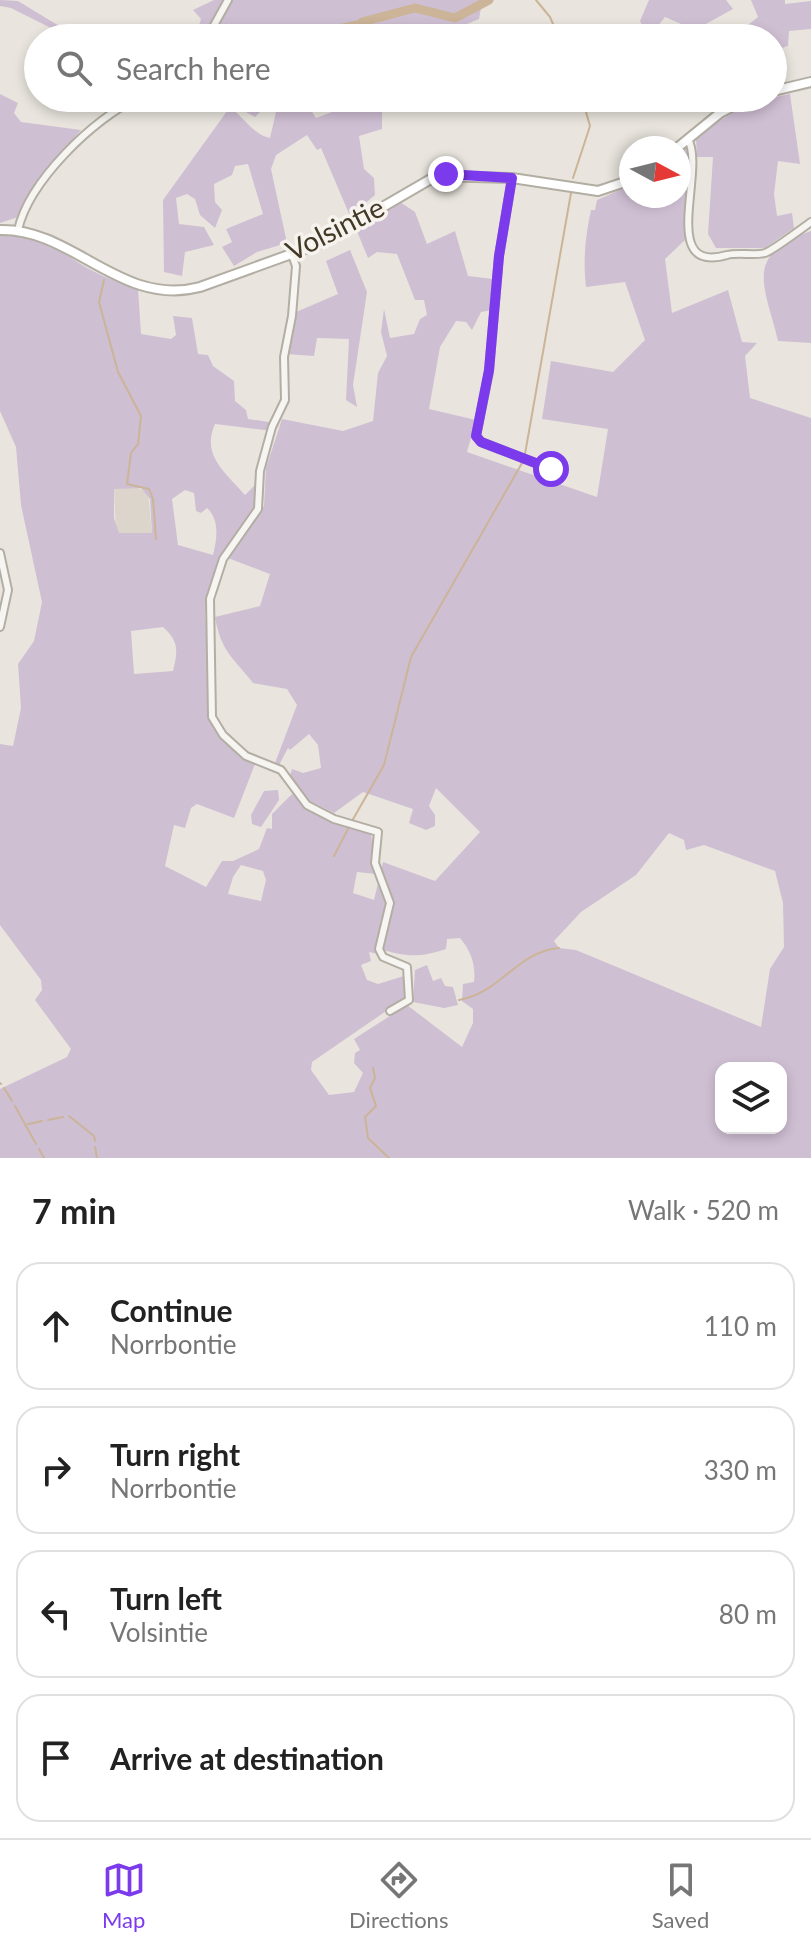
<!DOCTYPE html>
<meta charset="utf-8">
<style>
:root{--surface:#fff;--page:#f2f2f2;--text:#222;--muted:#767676;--line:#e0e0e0;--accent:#7c3aed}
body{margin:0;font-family:Lato,sans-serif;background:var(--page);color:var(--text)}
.controls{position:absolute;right:24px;bottom:24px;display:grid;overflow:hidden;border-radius:16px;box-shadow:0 4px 12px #0003}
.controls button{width:72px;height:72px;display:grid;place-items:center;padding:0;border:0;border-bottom:2px solid var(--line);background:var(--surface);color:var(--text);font:40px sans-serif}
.compass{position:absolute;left:619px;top:136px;width:72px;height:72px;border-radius:50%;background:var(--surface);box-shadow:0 4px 12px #0003;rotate:97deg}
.stop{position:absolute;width:24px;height:24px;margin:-18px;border:6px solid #7c3aed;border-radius:50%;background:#fff}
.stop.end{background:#7c3aed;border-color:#fff;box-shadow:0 2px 8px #0008}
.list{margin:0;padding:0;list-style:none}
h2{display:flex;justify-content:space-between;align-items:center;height:104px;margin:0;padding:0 32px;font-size:34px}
h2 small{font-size:26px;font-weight:400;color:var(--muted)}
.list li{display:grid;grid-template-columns:52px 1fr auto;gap:24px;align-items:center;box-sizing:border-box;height:128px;margin:0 16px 16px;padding:0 16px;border:2px solid var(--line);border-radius:24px}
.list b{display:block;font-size:30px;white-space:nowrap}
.list p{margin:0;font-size:26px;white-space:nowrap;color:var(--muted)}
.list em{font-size:26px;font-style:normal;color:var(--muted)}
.icon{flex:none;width:44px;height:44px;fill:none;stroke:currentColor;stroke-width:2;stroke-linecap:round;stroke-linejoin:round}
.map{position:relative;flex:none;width:811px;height:1158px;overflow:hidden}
.search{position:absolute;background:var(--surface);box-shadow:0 4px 12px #0003;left:24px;right:24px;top:24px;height:88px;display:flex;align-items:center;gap:20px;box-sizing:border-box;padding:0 28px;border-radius:44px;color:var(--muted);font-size:30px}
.sheet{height:680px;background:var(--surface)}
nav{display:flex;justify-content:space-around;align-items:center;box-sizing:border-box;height:112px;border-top:2px solid var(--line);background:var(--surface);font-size:22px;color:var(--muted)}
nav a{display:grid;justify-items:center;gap:4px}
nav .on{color:var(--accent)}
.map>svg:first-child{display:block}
</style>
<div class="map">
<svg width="811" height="1158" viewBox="0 0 811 1158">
<rect width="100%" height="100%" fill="#e9e5de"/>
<!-- built -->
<path fill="#dbd5cc" d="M136,487L148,493L152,534L118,533L116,529L114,488Z"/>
<!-- green -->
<g fill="#cfbfd3" fill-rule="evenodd">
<path d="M0,0L18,1L79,38H71L11,8L0,6Z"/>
<path d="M214,0H494L481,8L479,19L455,29L436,25L418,26L422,38H408L409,28L395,32L391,38H195L201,19L193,10Z"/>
<path d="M649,0H726L733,9L695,30L665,17L653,32L643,27L640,21Z"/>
<path d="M751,0H785V4L811,1V29L789,31L788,46L775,50L786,79L773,82V38H741L739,32L758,17Z"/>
<path d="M0,94L18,103L14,113L21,122L81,130L52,164L18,217L0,223Z"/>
<path d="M790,94L800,164L778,161L774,194L777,216L792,213L794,228L765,248H716L708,234L713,157H697L696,139C726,113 753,101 790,94Z"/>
<path d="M262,98H279L283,103L303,98L316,118L345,107V98H382V129L359,136L364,169L374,178L375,195L350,216L321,148L317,150L307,135L276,155L271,169L287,243L257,252L234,266L222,247L232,242L226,229L263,214L248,164L235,166L232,175L214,184L215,202L222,210L215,228L200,215L195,199L187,194L176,198L179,224L204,227L214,245L185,252L182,276L164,272L163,200L230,107C243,117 254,135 270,138L276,112L266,106L255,117L244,111L239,102L242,101L251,109Z"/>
<path d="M688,147L685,240L665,259L672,313L728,290L742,342L757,343L745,356L750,398L811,418V1158H0V1089L67,1057L71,1049L35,1000L42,990L41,980L0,925V744L13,746L21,708L18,664L34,641L42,602L21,505L16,447L0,411V234C44,232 56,251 91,270C105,278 122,283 138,289L141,334L171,339L176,335L173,316L192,318L198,354L208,355L213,366L234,381L235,401L246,410L248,419L269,422L270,428L265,430L215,424C201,455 225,472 245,495L257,483V507L215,571L205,613L214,725L243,758L255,764L234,818L197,804L191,808L185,828L174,825L165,866L206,887L222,861H233L259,849L267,828L272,829V814L294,792L310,812L371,833L376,874L357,872L353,893L374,900L383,862L435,881L480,832L436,788L429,806L435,815V826L426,830L409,823L413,809L363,792L334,813L302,797L290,776L292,769L303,773L321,768L318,745L309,734L290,750L288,748L279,765L275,763L297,705L287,689L253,683C233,657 221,652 215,617L260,606L270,574L228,558L264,506L266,468L282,419L343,431L373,421L378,373L387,356L381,332L384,309L390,338L414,334L420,319L427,315L424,300H415L397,254L377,252L368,258L356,229L400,202L415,212L427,244L455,231L468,276L493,279L492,310L481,312L472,330L466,322L456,321L440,347L429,409L476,420L467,452L597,497L608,429L542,419L551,361L613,372L645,340L625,282L586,287C583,260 585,238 591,210H595L597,200L631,185V196H679V154ZM141,488L150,499L152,533H119L114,518V489ZM185,490L194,493L196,511L201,513L207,508C220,520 217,539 213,555L178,545L172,499ZM163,627C179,641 178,651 173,671L134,674L131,631ZM669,833L684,840L686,850L704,845L775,871L783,903L784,947L770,969L761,1027L576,950L559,948L554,941L581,912L636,875ZM241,865L263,871L266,880L261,901L228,894L233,877ZM460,938C471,951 476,965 474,982L463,984L462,1001L473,1009V1023L462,1047L407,1005L354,1039L360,1050L355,1053L354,1063L363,1073L354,1092L329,1095L311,1070L312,1062L408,996L407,975L378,984L367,980L361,965L371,961L369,952L378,954V948C404,957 420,958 446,949L447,939ZM721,1068H781V1128H721Z"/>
<path d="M811,231V343L778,341C766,288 741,255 811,231Z"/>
<path d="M350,250L367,292L353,385L357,407L346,400L349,339L317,338L314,356L287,354L296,312L338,294L326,261Z"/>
<path d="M278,790L279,800L261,827L252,824L251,815L264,791Z"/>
<path d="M427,965L433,981L441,978L445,986L453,987L458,1005L444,1008L413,1002L415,970Z"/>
</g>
<!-- water -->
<path fill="#cbb497" d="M363,19L373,21L303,36L235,38L304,32Z"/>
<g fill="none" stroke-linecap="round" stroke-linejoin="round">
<!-- stream -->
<g stroke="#cbb497" stroke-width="2">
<path d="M536,0L550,17L559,38"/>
<path d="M573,178L590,126L582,98"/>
<path d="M104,280L99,302L118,372L141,416L138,444L131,453L127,484L149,489L153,499L156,539"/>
<path d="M525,454L571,193"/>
<path d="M352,821L384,765L411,657L522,463"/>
<path d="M334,856L348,829"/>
<path d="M459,1000C501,993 516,952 559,948"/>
<path d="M373,1068L375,1078L370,1088L376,1106L365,1117L368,1138L389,1158"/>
<path d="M0,1083L1,1084"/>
<path d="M4,1088L12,1101"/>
<path d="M15,1106L36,1144"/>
<path d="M69,1116L94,1136L95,1141"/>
<path d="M48,1120L63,1117"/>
<path d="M28,1124L42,1121"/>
<path d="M95,1147L97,1158"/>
<path d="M39,1149L44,1158"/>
</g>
<!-- river -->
<path stroke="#cbb497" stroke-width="9" d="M362,22L415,8L455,18L489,0"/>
<!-- street casing -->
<g stroke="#b3aea3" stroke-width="10">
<g id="street">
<path d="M207,38L228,0"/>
<path d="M688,139C706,171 658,275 727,255C739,252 753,256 765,253C772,251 804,227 811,222"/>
<path d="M512,178L499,256L489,372L476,436L481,442L551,469"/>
<path d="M18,230C29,181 94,118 138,98"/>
<path d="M292,255L296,266L292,316L284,357L285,400L272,427L260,471L258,509L223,559L210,599L212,717L223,735L246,756L281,770L307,805L334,819L378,832L375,863L390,903L379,949L383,957L407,967L409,1000L390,1011"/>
<path d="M0,553L8,590L0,627"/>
</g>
</g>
<!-- secondary casing -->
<g stroke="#b3aea3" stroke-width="12">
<g id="secondary">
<path d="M773,91L811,82"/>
<path d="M677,148L720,113L749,98"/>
<path d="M0,230C73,228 121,308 200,287L319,244L436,176L512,178L598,191L631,180"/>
</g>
</g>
<!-- street -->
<use href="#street" stroke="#f7f5f1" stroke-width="6"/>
<!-- secondary -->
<use href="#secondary" stroke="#fff" stroke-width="8"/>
</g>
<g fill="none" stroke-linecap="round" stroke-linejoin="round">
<!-- route -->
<path stroke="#7c3aed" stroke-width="10" d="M446,174L512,178L499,256L489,370L476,436L481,442L551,469"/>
</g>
<g text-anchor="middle" stroke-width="7" stroke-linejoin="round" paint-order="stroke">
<!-- street labels -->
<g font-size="28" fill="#413826" stroke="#f6f3ee">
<text transform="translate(335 229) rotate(-27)" y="10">Volsintie</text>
</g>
</g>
</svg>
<div class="controls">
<button><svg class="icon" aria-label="layers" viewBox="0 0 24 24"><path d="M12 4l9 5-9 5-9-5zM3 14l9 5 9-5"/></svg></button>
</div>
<svg class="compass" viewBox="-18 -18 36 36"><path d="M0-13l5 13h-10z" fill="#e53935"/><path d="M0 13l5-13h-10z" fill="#767676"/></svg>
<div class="stop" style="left:551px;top:469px"></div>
<div class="stop end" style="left:446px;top:174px"></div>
<div class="search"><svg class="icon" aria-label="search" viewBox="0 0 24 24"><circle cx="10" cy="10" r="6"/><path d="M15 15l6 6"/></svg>Search here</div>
</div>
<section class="sheet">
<h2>7 min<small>Walk · 520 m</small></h2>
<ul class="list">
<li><svg class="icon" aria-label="ahead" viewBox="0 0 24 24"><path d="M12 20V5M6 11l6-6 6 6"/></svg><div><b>Continue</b><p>Norrbontie</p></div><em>110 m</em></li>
<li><svg class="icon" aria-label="right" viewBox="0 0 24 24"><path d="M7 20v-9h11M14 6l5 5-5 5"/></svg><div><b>Turn right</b><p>Norrbontie</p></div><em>330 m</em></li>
<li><svg class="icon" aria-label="left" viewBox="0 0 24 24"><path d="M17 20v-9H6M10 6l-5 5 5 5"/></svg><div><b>Turn left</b><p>Volsintie</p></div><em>80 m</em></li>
<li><svg class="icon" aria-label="arrive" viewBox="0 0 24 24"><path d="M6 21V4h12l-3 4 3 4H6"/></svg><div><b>Arrive at destination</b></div></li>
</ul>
</section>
<nav>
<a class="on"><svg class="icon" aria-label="map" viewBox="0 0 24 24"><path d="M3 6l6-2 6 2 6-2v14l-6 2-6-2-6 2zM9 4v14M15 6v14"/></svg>Map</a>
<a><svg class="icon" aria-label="directions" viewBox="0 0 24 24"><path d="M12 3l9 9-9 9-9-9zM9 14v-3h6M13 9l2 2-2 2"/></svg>Directions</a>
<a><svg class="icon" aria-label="saved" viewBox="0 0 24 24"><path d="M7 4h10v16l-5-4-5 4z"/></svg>Saved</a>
</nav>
